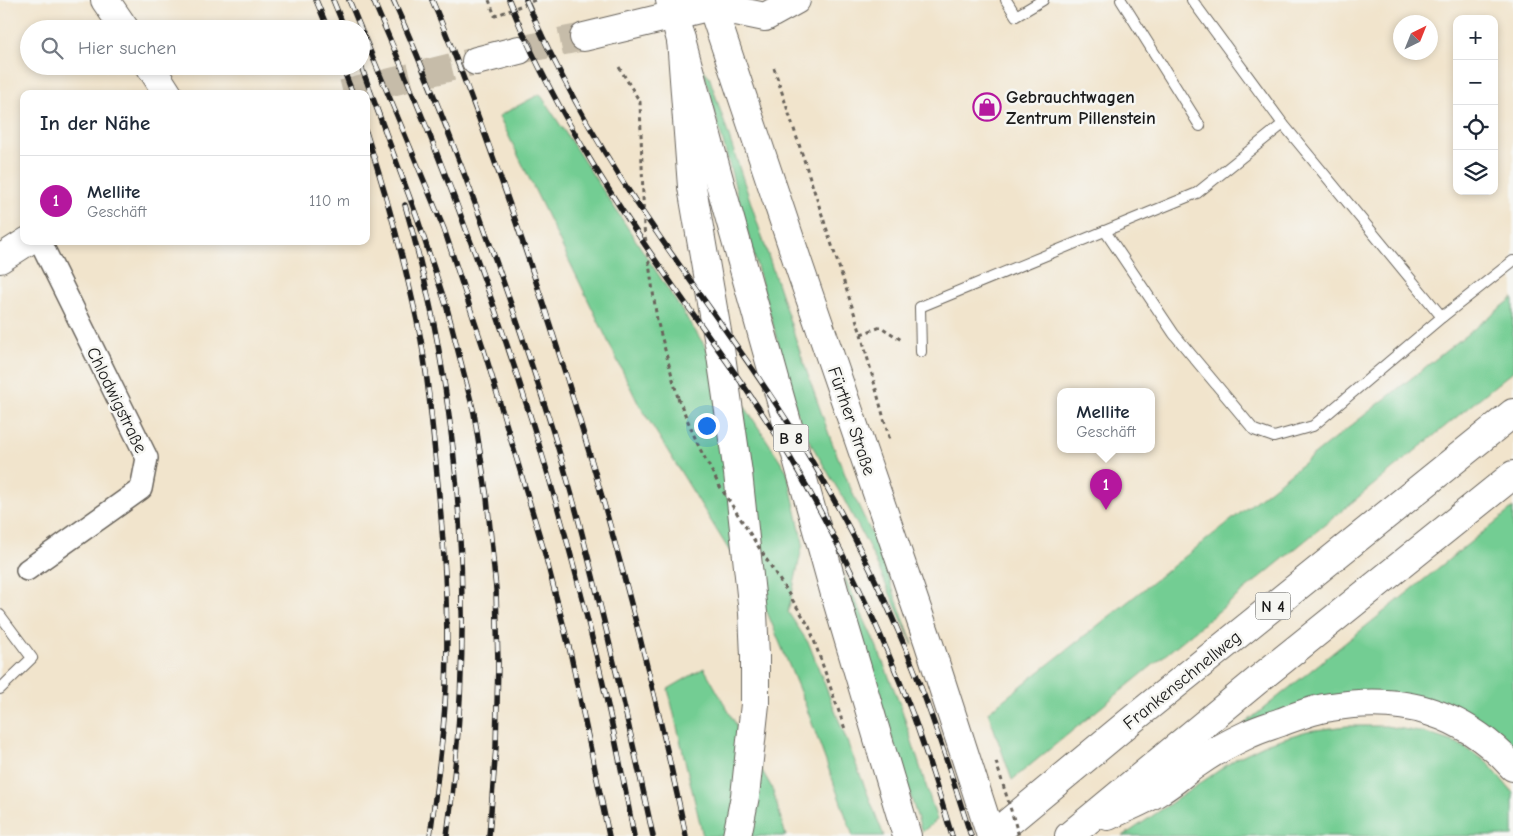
<!DOCTYPE html>
<html lang="de">
<meta charset="utf-8">
<style>
:root{--surface:#fff;--page:#f6f6f7;--text:#1f2937;--muted:#747a83;--line:#e0e1e3;--accent:#b5179e}
body{margin:0;font-family:"Comic Neue",sans-serif;background:var(--page);color:var(--text)}
.controls{position:absolute;right:15px;top:15px;display:grid;overflow:hidden;border-radius:10px;box-shadow:0 2px 8px #0003}
.controls button{width:45px;height:45px;display:grid;place-items:center;padding:0;border:0;border-bottom:1px solid var(--line);background:var(--surface);color:var(--text);font:25px sans-serif}
.compass{position:absolute;left:1393px;top:15px;width:45px;height:45px;border-radius:50%;background:var(--surface);box-shadow:0 2px 8px #0003;rotate:43deg}
.you{position:absolute;left:706px;top:425px;width:18px;height:18px;margin:-12px;border:4px solid #fff;border-radius:50%;background:#1a73e8;box-shadow:0 0 0 8px #1a73e833}
.badge{display:grid;place-items:center;width:32px;height:32px;border-radius:50%;background:var(--accent);color:#fff;font-size:16px;font-weight:700}
.pin{position:absolute;translate:-50% -41px;filter:drop-shadow(0 1px 2px #0008)}
.pin::after{content:'';position:absolute;top:26px;width:18px;height:15px;background:inherit;clip-path:polygon(0 0,100% 0,50% 100%)}
.popup{position:absolute;left:1057px;top:388px;width:98px;height:65px;box-sizing:border-box;display:grid;place-content:center;border-radius:10px;background:var(--surface);filter:drop-shadow(0 1px 4px #0005);font-size:16px;white-space:nowrap;color:var(--muted)}
.popup b{font-size:19px;color:var(--text)}
.popup::after{content:'';position:absolute;left:50%;top:100%;margin-left:-10px;border:10px solid transparent;border-top-color:var(--surface)}
.list{margin:0;padding:0;list-style:none}
h2{display:flex;justify-content:space-between;align-items:center;height:65px;margin:0;padding:0 20px;font-size:21px}
h2 small{font-size:16px;font-weight:400;color:var(--muted)}
.list li{display:grid;grid-template-columns:32px 1fr auto;gap:15px;align-items:center;box-sizing:border-box;height:90px;padding:0 20px;border-top:1px solid var(--line)}
.list b{display:block;font-size:19px;white-space:nowrap}
.list p{margin:0;font-size:16px;white-space:nowrap;color:var(--muted)}
.list em{font-size:16px;font-style:normal;color:var(--muted)}
.icon{flex:none;width:28px;height:28px;fill:none;stroke:currentColor;stroke-width:2;stroke-linecap:round;stroke-linejoin:round}
.map{position:relative;flex:none;width:1513px;height:836px;overflow:hidden}
.search{position:absolute;background:var(--surface);box-shadow:0 2px 8px #0003;left:20px;top:20px;width:350px;height:55px;display:flex;align-items:center;gap:12px;box-sizing:border-box;padding:0 18px;border-radius:28px;color:var(--muted);font-size:19px}
.panel{position:absolute;background:var(--surface);box-shadow:0 2px 8px #0003;left:20px;top:90px;width:350px;height:155px;border-radius:10px}
.map>svg:first-child{display:block}
</style>
<div class="map">
<svg width="1513" height="836" viewBox="0 0 1513 836">
<rect width="100%" height="100%" fill="#f6f6f2"/>
<filter id="ink" filterUnits="userSpaceOnUse"><feTurbulence type="fractalNoise" baseFrequency=".02" numOctaves="2"/><feDisplacementMap in="SourceGraphic" scale="10" xChannelSelector="R" yChannelSelector="G"/><feConvolveMatrix kernelMatrix="1 2 1 2 8 2 1 2 1" color-interpolation-filters="sRGB"/></filter>
<filter id="wash" filterUnits="userSpaceOnUse"><feTurbulence type="fractalNoise" baseFrequency=".0096" numOctaves="4" result="noise"/><feDisplacementMap in="SourceGraphic" scale="20" xChannelSelector="R" yChannelSelector="G"/><feGaussianBlur stdDeviation="1.12" result="paint"/><feColorMatrix in="noise" values="0 0 0 0 0 0 0 0 0 0 0 0 0 0 0 0 0 1.4 0 .05"/><feComposite in="paint" operator="in"/></filter>
<g filter="url(#wash)">
<rect width="100%" height="100%" fill="#f1e4cc"/>
<!-- green -->
<g fill="#73cd93" stroke="#487458">
<path d="M703,69L709,76L803,361L831,440L853,494L876,543L913,645L868,545L843,498L801,427Z"/>
<path d="M540,94L787,471L803,543L788,612L809,644L884,836H853L805,704L767,612L637,401L499,116Z"/>
<path d="M1513,298V371L1012,780L988,712Z"/>
<path d="M1513,508V749L1432,702L1243,725Z"/>
<path d="M841,569L876,645L900,704L937,820L922,832L871,672Z"/>
<path d="M704,668L772,788L786,836H703L668,689Z"/>
<path d="M1347,726H1386L1425,733L1457,743L1486,761L1513,793V836H1123L1237,758L1268,743L1307,731Z"/>
</g>
</g>
<g filter="url(#ink)">
<g fill="none" stroke-linecap="round" stroke-linejoin="round">
<!-- secondary-tunnel -->
<g stroke="#c6bca9" stroke-width="28" stroke-dasharray="28 14" stroke-linecap="butt">
<path d="M519,50L584,37"/>
<path d="M343,94L476,61"/>
</g>
<!-- lane casing -->
<g stroke="#67625a" stroke-width="12">
<g id="lane">
<path d="M1006,0L1016,16L1043,0"/>
<path d="M1121,0L1200,126"/>
<path d="M1192,0L1283,124L1442,317L1513,261"/>
<path d="M1105,231L1174,334L1254,430L1274,437L1313,426L1442,317"/>
<path d="M921,352L920,307L1197,193L1283,124"/>
<path d="M0,615L32,658L0,689"/>
</g>
</g>
<!-- street casing -->
<g stroke="#67625a" stroke-width="24">
<path id="street" d="M27,570L141,489L147,458L40,241"/>
</g>
<!-- secondary casing -->
<g stroke="#67625a" stroke-width="30">
<g id="secondary">
<path d="M105,0L125,29"/>
<path d="M584,37L712,6L765,17L796,0"/>
<path d="M476,61L519,50"/>
<path d="M150,66L168,94"/>
<path d="M0,259L28,241"/>
</g>
</g>
<!-- primary casing -->
<g stroke="#67625a" stroke-width="30">
<g id="primary">
<path d="M670,0L721,187L835,594L907,836"/>
<path d="M710,0L800,269L928,641L991,836"/>
</g>
</g>
<!-- highway casing -->
<g stroke="#67625a" stroke-width="30">
<g id="highway">
<path d="M681,39L692,187L720,349L738,473L753,613L755,656V704L745,796L737,836"/>
<path d="M1108,816C1125,808 1144,801 1159,791C1173,783 1185,771 1199,762C1214,751 1232,742 1249,734C1259,729 1270,726 1281,722C1297,716 1314,709 1331,707C1403,695 1464,712 1513,767"/>
<path d="M992,836L1133,719L1513,413"/>
<path d="M1069,836L1259,679L1513,475"/>
</g>
</g>
<!-- path -->
<g stroke="#67625a" stroke-width="3" stroke-dasharray="4 4" stroke-linecap="butt">
<path d="M489,0L495,16L535,0"/>
<path d="M619,67L640,102L644,228L657,320L678,398"/>
<path d="M774,68L861,334L890,441"/>
<path d="M861,334L881,327L903,341"/>
<path d="M809,626L845,729"/>
</g>
<!-- lane -->
<use href="#lane" stroke="#fff" stroke-width="10"/>
<!-- street -->
<use href="#street" stroke="#fff" stroke-width="21"/>
<!-- secondary -->
<use href="#secondary" stroke="#fff" stroke-width="28"/>
<!-- primary -->
<use href="#primary" stroke="#fff" stroke-width="28"/>
<!-- highway -->
<use href="#highway" stroke="#fff" stroke-width="28"/>
<!-- rail casing -->
<g stroke="#1c1c1c" stroke-width="5.5">
<g id="rail">
<path d="M316,0L328,29"/>
<path d="M333,0L345,29"/>
<path d="M349,0L444,229L484,350L545,554L570,651L609,836"/>
<path d="M373,0C464,207 540,422 593,642C609,706 622,771 634,836"/>
<path d="M393,0C430,81 462,166 492,250C523,337 553,425 577,514C605,621 630,728 653,836"/>
<path d="M432,0C478,108 516,219 552,331C605,497 650,665 686,836"/>
<path d="M509,0C549,99 606,189 667,277C709,337 753,396 791,459C839,541 880,628 914,718C928,757 940,796 952,836"/>
<path d="M526,0C557,72 595,140 638,205C692,286 752,363 803,446C839,506 872,569 899,633C928,699 949,768 971,836"/>
<path d="M342,66L353,94"/>
<path d="M361,66L418,220L447,308L474,413L487,498L496,589L498,663L496,747L489,836"/>
<path d="M366,132C388,200 407,270 421,340C429,385 433,430 437,475C445,551 450,628 445,705C442,749 436,792 430,836"/>
<path d="M405,205C464,408 476,626 447,836"/>
</g>
</g>
<!-- rail -->
<use href="#rail" stroke="#f6f6f2" stroke-width="4" stroke-dasharray="11" stroke-linecap="butt"/>
<!-- path-bridge -->
<g stroke="#67625a" stroke-width="3" stroke-dasharray="4 4" stroke-linecap="butt">
<path d="M678,398L699,447L719,485L809,626"/>
<path d="M996,762L1019,836"/>
</g>
</g>
</g>
<!-- icons -->
<defs>
<g id="shop-ring" transform="scale(1.4375)"><circle r="9.5" fill="#f6f6f2" stroke="#b5179e" stroke-width="1.5"/><path d="M-5-2.5h2.3a2.7 3.5 0 0 1 5.4 0H5L5.5 6h-11ZM-1.5-2.5h3a1.5 2.3 0 0 0-3 0Z" fill="#b5179e"/></g>
</defs>
<g fill-rule="evenodd">
<use href="#shop-ring" x="987" y="107"/>
</g>
<g text-anchor="middle" stroke-width="5" stroke-linejoin="round" paint-order="stroke">
<!-- shield labels -->
<g fill="#f6f6f2" stroke="#5d5d5c" stroke-width="1">
<rect x="773.5" y="424.5" width="35" height="27" rx="4"/>
<rect x="1255.5" y="592.5" width="35" height="27" rx="4"/>
</g>
<g font-size="16" font-weight="bold" fill="#1c1c1c">
<text x="791" y="444">B 8</text>
<text x="1273" y="612">N 4</text>
</g>
<!-- poi labels -->
<g font-size="18" font-weight="bold" fill="#1c1c1c" stroke="#f6f6f2" text-anchor="start">
<text x="1006" y="103">Gebrauchtwagen<tspan x="1006" dy="21">Zentrum Pillenstein</tspan></text>
</g>
<!-- street labels -->
<g font-size="18" fill="#1c1c1c" stroke="#f6f6f2">
<text transform="translate(117 400) rotate(64)" y="6">Chlodwigstraße</text>
<text transform="translate(852 421) rotate(71)" y="6">Fürther Straße</text>
<text transform="translate(1182 680) rotate(-39)" y="6">Frankenschnellweg</text>
</g>
</g>
</svg>
<div class="controls">
<button>+</button>
<button>−</button>
<button><svg class="icon" aria-label="locate" viewBox="0 0 24 24"><circle cx="12" cy="12" r="6"/><path d="M12 2v4M12 18v4M2 12h4M18 12h4"/></svg></button>
<button><svg class="icon" aria-label="layers" viewBox="0 0 24 24"><path d="M12 4l9 5-9 5-9-5zM3 14l9 5 9-5"/></svg></button>
</div>
<svg class="compass" viewBox="-18 -18 36 36"><path d="M0-13l5 13h-10z" fill="#e53935"/><path d="M0 13l5-13h-10z" fill="#747a83"/></svg>
<div class="you"></div>
<div class="pin badge" style="left:1106px;top:510px">1</div>
<div class="popup"><b>Mellite</b>Geschäft</div>
<div class="search"><svg class="icon" aria-label="search" viewBox="0 0 24 24"><circle cx="10" cy="10" r="6"/><path d="M15 15l6 6"/></svg>Hier suchen</div>
<section class="panel">
<h2>In der Nähe<small></small></h2>
<ul class="list">
<li><span class="badge">1</span><div><b>Mellite</b><p>Geschäft</p></div><em>110 m</em></li>
</ul>
</section>
</div>
